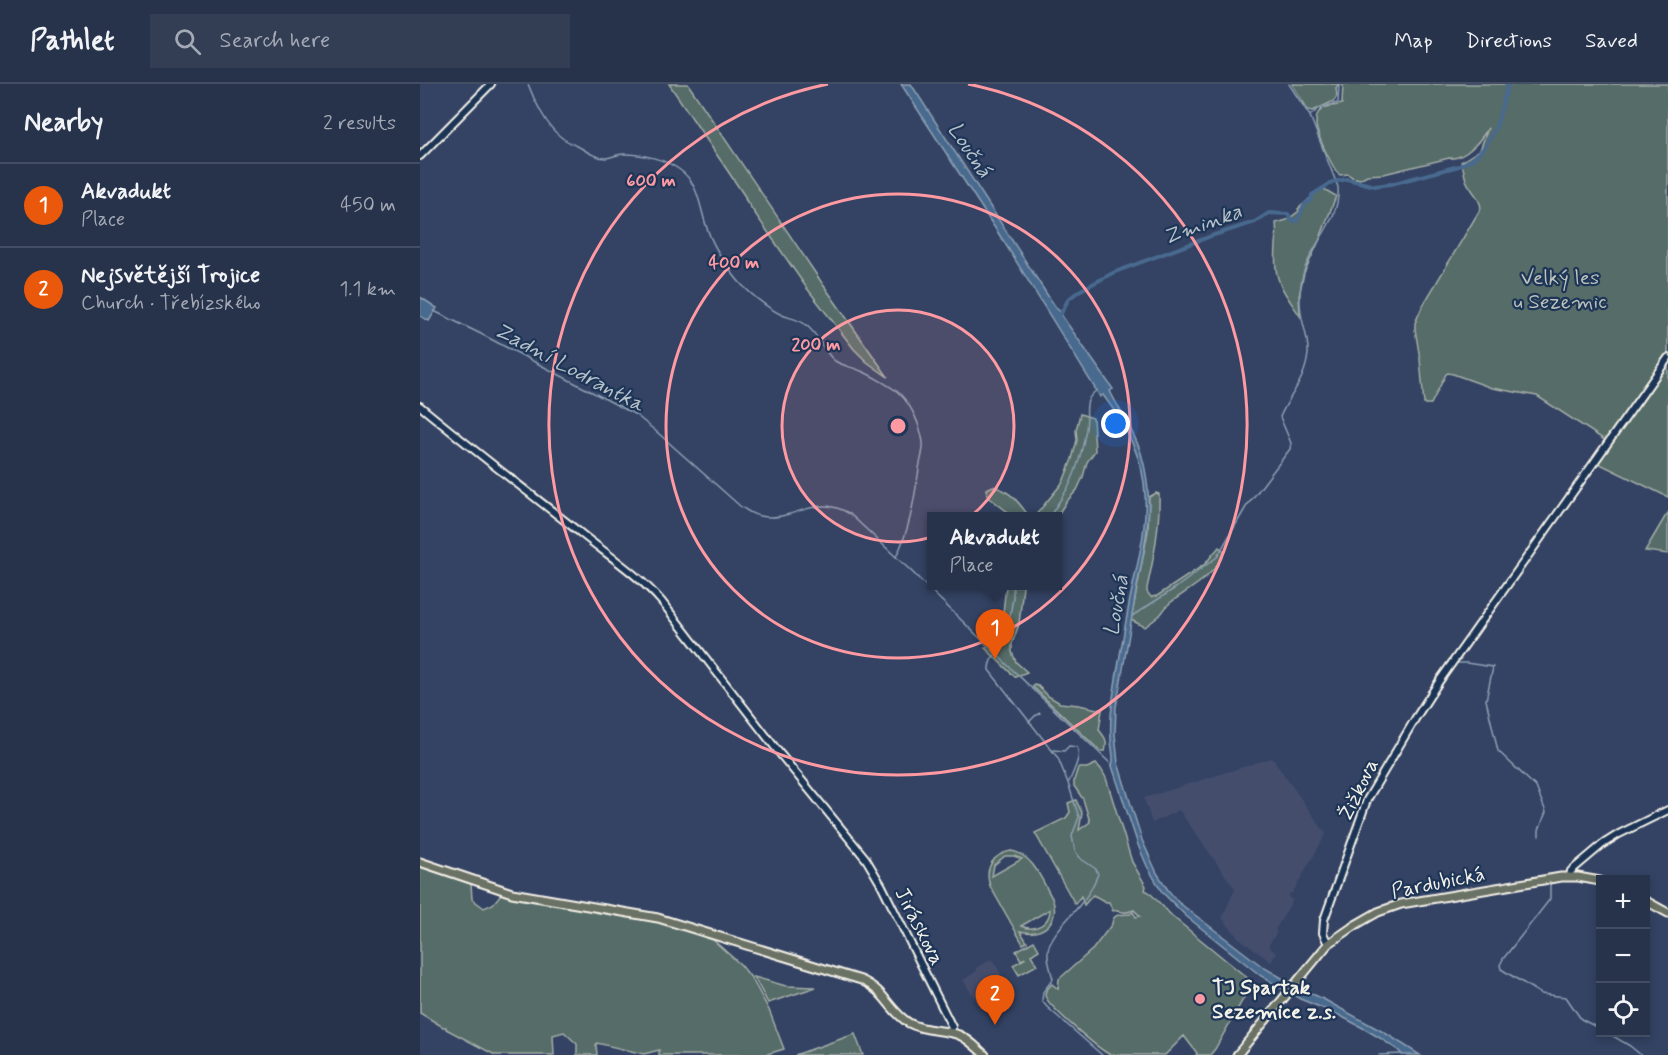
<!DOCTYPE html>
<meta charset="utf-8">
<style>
:root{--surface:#27324b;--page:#333e55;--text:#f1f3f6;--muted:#a4aab5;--line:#434d63;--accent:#ea580c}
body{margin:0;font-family:Mynerve,sans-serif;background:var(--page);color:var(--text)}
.controls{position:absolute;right:18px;bottom:18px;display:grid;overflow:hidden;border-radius:0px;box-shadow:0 3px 9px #0003}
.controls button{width:54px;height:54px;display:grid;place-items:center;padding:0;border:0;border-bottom:2px solid var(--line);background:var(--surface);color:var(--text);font:30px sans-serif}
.you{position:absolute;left:696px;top:340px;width:21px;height:21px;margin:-15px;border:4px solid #fff;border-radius:50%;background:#1a73e8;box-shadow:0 0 0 9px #1a73e833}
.badge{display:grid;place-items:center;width:39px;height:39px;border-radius:50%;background:var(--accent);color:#fff;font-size:20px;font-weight:700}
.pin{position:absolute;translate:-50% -50px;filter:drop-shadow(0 2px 3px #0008)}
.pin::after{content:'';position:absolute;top:32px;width:21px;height:18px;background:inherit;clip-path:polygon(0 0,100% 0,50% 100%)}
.popup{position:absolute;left:507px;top:428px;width:135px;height:78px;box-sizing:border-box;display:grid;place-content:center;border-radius:0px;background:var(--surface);filter:drop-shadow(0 2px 4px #0005);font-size:20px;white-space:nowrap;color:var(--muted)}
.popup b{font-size:22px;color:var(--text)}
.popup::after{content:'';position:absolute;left:50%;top:100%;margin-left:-12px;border:12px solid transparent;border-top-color:var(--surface)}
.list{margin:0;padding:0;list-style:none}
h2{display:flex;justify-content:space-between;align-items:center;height:78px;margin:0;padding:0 24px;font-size:26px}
h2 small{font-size:20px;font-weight:400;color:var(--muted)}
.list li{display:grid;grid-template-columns:39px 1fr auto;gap:18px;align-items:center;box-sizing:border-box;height:84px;padding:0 24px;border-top:2px solid var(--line)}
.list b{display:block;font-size:22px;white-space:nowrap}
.list p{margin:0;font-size:20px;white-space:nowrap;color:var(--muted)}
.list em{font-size:20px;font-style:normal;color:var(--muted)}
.icon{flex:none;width:33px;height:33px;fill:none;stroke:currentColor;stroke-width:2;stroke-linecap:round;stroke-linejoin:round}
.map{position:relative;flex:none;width:1248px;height:971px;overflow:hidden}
header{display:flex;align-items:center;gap:36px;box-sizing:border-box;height:84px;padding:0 30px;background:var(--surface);border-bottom:2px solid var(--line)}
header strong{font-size:28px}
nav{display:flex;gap:33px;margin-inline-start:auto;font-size:21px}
.search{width:420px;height:54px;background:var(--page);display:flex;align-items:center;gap:15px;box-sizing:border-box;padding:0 21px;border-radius:0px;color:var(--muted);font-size:22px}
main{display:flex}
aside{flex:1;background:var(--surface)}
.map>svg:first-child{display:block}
</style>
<header>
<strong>Pathlet</strong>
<div class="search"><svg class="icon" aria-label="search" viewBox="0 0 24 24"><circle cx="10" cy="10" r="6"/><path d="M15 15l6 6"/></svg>Search here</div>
<nav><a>Map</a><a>Directions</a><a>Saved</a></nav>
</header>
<main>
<aside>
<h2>Nearby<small>2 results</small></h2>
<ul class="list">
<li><span class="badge">1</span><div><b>Akvadukt</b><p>Place</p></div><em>450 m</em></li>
<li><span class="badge">2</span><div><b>Nejsvětější Trojice</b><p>Church · Třebízského</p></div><em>1.1 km</em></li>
</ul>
</aside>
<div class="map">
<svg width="1248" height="971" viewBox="0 0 1248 971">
<rect width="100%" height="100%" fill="#344364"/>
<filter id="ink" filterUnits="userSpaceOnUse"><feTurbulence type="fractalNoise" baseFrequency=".0167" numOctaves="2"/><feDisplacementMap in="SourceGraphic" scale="12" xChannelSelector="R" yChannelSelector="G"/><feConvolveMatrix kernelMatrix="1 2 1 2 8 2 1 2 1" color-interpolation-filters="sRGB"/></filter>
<g filter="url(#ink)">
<!-- built -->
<g fill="#444d6d">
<path d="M852,674L906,750L873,808L869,810V814L873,816L855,846L857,848L848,862L856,869L851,878L819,854L802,834L815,805L759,726L732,739L724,714Z"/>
<path d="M572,875L581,890V896L575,912L562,926L543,896L557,887L556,884Z"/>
</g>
<!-- green -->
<g fill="#566c67" stroke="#a5aea8" stroke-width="1.5" fill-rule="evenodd">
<path d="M249,0H268L404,202L468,293L447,278L434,265L386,203L325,115L326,114Z"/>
<path d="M872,0H919L916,4L917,12L914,17L893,27L888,26Z"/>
<path d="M923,0H1248V413L1178,379L1230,307L1224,302L1186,357L1117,312L1072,304L1033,290L1028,289L1026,290L1011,320H1004L1000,275L995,245V239L1002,223L1061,124C1060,113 1051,107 1047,98C1044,92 1044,84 1041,78L1060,66L1068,44C1061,56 1045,76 1029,74L964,90L947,91L940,95L932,93L928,90L920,91C913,86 896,49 896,40C896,36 897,29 900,27C906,20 915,23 922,20Z"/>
<path d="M902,104L916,112L899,157L884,189L879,212L880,232C871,218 857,201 856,184C854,169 858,154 856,139L867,136L879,127L878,125Z"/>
<path d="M660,330L673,334L675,367L667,378L663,393L657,406L646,418L637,432H615L643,398L652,375L657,356L656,346Z"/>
<path d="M573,402C592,408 598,418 609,432H593L571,415L568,412L567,405Z"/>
<path d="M736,409L739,410C740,442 734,473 727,504V508L731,513L737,512L784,481L799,463L804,467C799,490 767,506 750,519C745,523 744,527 740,531C736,535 730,539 725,543L711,536L728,447L729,413Z"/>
<path d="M1248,429V470L1225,467L1245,433Z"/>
<path d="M586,502H603L599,540L592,560V568L596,578L607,588L595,593L565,564L580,555Z"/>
<path d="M614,601L618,602L628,612L640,619L659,621L682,626L679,646C685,653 688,657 685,667H680L613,603Z"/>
<path d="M676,680L681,685L686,694L712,778L726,802L725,806L729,808L753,833L836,901L833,904L830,903L795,965L790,971H776L777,969L764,952L745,971C735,971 695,971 689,970C680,966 625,920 625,911C625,906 629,903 632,900L638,905L639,895L673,865L692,840C693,829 701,831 710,830L713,828L716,833L720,832L714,826C709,828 703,830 698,826L693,827L689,818H686L673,811L664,821L661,812L655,820L615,749L646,734L650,728L648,719L656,716L662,729L659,746L670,738L663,715L654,702V696L658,684H667Z"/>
<path d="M591,767C613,770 622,797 632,814C641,837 623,853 600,847L607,858L603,860L570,802C564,784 573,770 591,767ZM585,772H594L602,775L572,792L574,781ZM630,825C630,840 615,848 601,842Z"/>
<path d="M0,783L51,800L52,815L64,824L73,820L81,810L99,815L217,834L249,841L293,856L321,881L332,895L349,926L364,965L344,971H239V966L224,970L177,959L176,961L177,971H157V960L144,948L133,951L134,971H75L26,945V943H23L0,929Z"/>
<path d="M614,857L619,866L611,871L617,881L599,891L593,881L606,874L601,876L596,867Z"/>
<path d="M334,893L366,902L396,903L348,919Z"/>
<path d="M435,950L443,971H375Z"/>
</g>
<!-- water -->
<g fill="#496a8f" stroke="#8da0b3" stroke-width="1.5">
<path d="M481,0H491L628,212L637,225L642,229V232L693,305L690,307C700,328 714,346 721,369C737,422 724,462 715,514C709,550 703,587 696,623L695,650L698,679L722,756L737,789L748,806L758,818L843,883L874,901L905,916L965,949L1000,971H982L979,967L960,954L943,944L915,929L880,915L841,892L766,832L742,808L727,782L718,761L692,682C695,674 691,664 691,655C690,642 691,628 693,614C698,581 704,548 710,515C717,481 727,446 725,411C724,374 705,340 683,311L680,313L678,309L586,161Z"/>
<path d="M0,213L17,224L9,237L0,232Z"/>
</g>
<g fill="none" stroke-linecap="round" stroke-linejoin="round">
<!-- stream -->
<g stroke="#8da0b3" stroke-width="1.5">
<path d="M108,0C114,16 127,43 141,53C147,58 155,61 161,64C169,69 177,74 186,74C192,73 198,70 204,70C223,70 245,75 260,86C280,100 280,127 288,147C294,164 310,188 322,201C333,212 348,224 362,231C369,234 377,235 383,239C398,248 402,267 415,277C423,282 432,283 441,287C449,290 474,304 480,310C492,322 500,341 503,358C504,367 500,377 499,385C494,416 490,445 476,473"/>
<path d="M891,31L901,23L918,19L919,2L921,0"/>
<path d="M14,227L61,250L216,331L238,349L320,422C326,426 332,431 340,432C374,439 395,408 430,430L490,486L574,568L692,681"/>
<path d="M630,432C636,422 644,411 650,400C658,383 663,363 666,345C669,327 661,318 677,306"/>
<path d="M593,502V514L586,555C581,567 568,573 569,586L638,674L648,699L659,733L652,752L655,767L661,775L676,785L678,790C674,800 669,810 662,818C653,831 628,852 628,868C627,876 631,887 633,895L623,908L622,917L627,923L682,971"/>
<path d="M712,532L757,503L797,473L826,423L870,365L871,359L860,333C870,310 885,297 888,270C889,255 883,243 881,229C879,216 880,199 884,187C893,158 921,135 918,103L890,32L869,0"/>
<path d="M1037,579H1046L1073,583L1066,616L1078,667L1116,703L1126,728L1119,746V752"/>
<path d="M609,638L615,632L620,629"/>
<path d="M633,666L644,667L649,662L657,663C662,672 653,688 649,698"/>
<path d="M1130,799V815L1083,875L1080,881L1081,885L1121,910L1146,913L1161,935L1180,945"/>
<path d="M1186,948L1210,962L1221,971"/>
<path d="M959,971L982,970"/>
</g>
<!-- canal -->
<g stroke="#496a8f" stroke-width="4">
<path d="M650,214L659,207L695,188L794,151L835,138L849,129L868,130L871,136L877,137L885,120L891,116L892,111L913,98L927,95L955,102L971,100L1039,82L1053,75L1065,63L1076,43L1088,0"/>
<path d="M640,231L648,216"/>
</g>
<!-- secondary casing -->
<g stroke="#f4f1e8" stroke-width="10">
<g id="secondary">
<path d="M0,72L71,0"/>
<path d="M0,322C52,365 105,406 158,447C186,470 218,490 242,518L361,671L446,775L462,802L532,943L530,949"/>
<path d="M1150,792L1151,787L1183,760L1199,750L1248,726"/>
<path d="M908,860L903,849L904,836L947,716L995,635L1020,596L1248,274"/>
</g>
</g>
<!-- primary casing -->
<g stroke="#f4f1e8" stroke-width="11">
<g id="primary">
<path d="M0,778L92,809L238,834L441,896C466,907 469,927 489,939C505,948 523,945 539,951C549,955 557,964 565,971"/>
<path d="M1226,817L1248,829"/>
<path d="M817,971L908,860L937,840L958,828L981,820L1141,793H1158L1180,797"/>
</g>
</g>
<!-- secondary -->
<use href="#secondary" stroke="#1d3557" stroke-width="6"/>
<!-- primary -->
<use href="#primary" stroke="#6b7165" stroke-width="7"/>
</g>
</g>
<!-- distance rings -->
<circle cx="478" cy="342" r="116" fill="#ff9aa2" fill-opacity=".12"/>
<g fill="none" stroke="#ff9aa2" stroke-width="3">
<circle cx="478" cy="342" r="116"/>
<circle cx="478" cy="342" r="232"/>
<path d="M548 0A349 349 0 1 1 408 0"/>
</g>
<!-- markers -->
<circle fill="#ff9aa2" stroke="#1d3557" stroke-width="2" cx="780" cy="915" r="6"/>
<g text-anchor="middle" stroke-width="4.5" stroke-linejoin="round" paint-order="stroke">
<!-- park labels -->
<g font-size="21" fill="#bdc2bb" stroke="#1d3557">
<text x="1140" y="200">Velký les<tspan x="1140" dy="24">u Sezemic</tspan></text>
</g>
<!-- street labels -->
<g font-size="21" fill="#f4f1e8" stroke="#1d3557">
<text transform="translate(938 705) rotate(-64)" y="7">Žižkova</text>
<text transform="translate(1018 798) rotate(-11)" y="7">Pardubická</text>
<text transform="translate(500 842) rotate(63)" y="7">Jiráskova</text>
</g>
<!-- poi labels -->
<g font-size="21" font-weight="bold" fill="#f4f1e8" stroke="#1d3557" text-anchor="start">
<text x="792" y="910">TJ Spartak<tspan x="792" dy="24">Sezemice z.s.</tspan></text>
</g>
<!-- water labels -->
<g font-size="22" font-style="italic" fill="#b8c2c9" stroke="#1d3557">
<text transform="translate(551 65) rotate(56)" y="8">Loučná</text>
<text transform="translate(782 139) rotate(-20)" y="8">Zminka</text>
<text transform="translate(150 282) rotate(28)" y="8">Zadní Lodrantka</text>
<text transform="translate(695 521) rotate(-80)" y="8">Loučná</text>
</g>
</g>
<circle cx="478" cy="342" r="9" fill="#ff9aa2" stroke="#1d3557" stroke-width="3"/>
<g font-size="18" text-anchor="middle" font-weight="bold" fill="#ff9aa2" stroke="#1d3557" stroke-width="4.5" stroke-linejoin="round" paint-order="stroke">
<text x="231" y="102">600 m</text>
<text x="314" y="184">400 m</text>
<text x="396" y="266">200 m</text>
</g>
</svg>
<div class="controls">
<button>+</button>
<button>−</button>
<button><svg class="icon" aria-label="locate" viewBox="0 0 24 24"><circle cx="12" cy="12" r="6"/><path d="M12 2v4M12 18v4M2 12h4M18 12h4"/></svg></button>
</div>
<div class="you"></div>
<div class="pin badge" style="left:575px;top:575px">1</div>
<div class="popup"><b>Akvadukt</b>Place</div>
<div class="pin badge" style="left:575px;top:941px">2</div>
</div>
</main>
